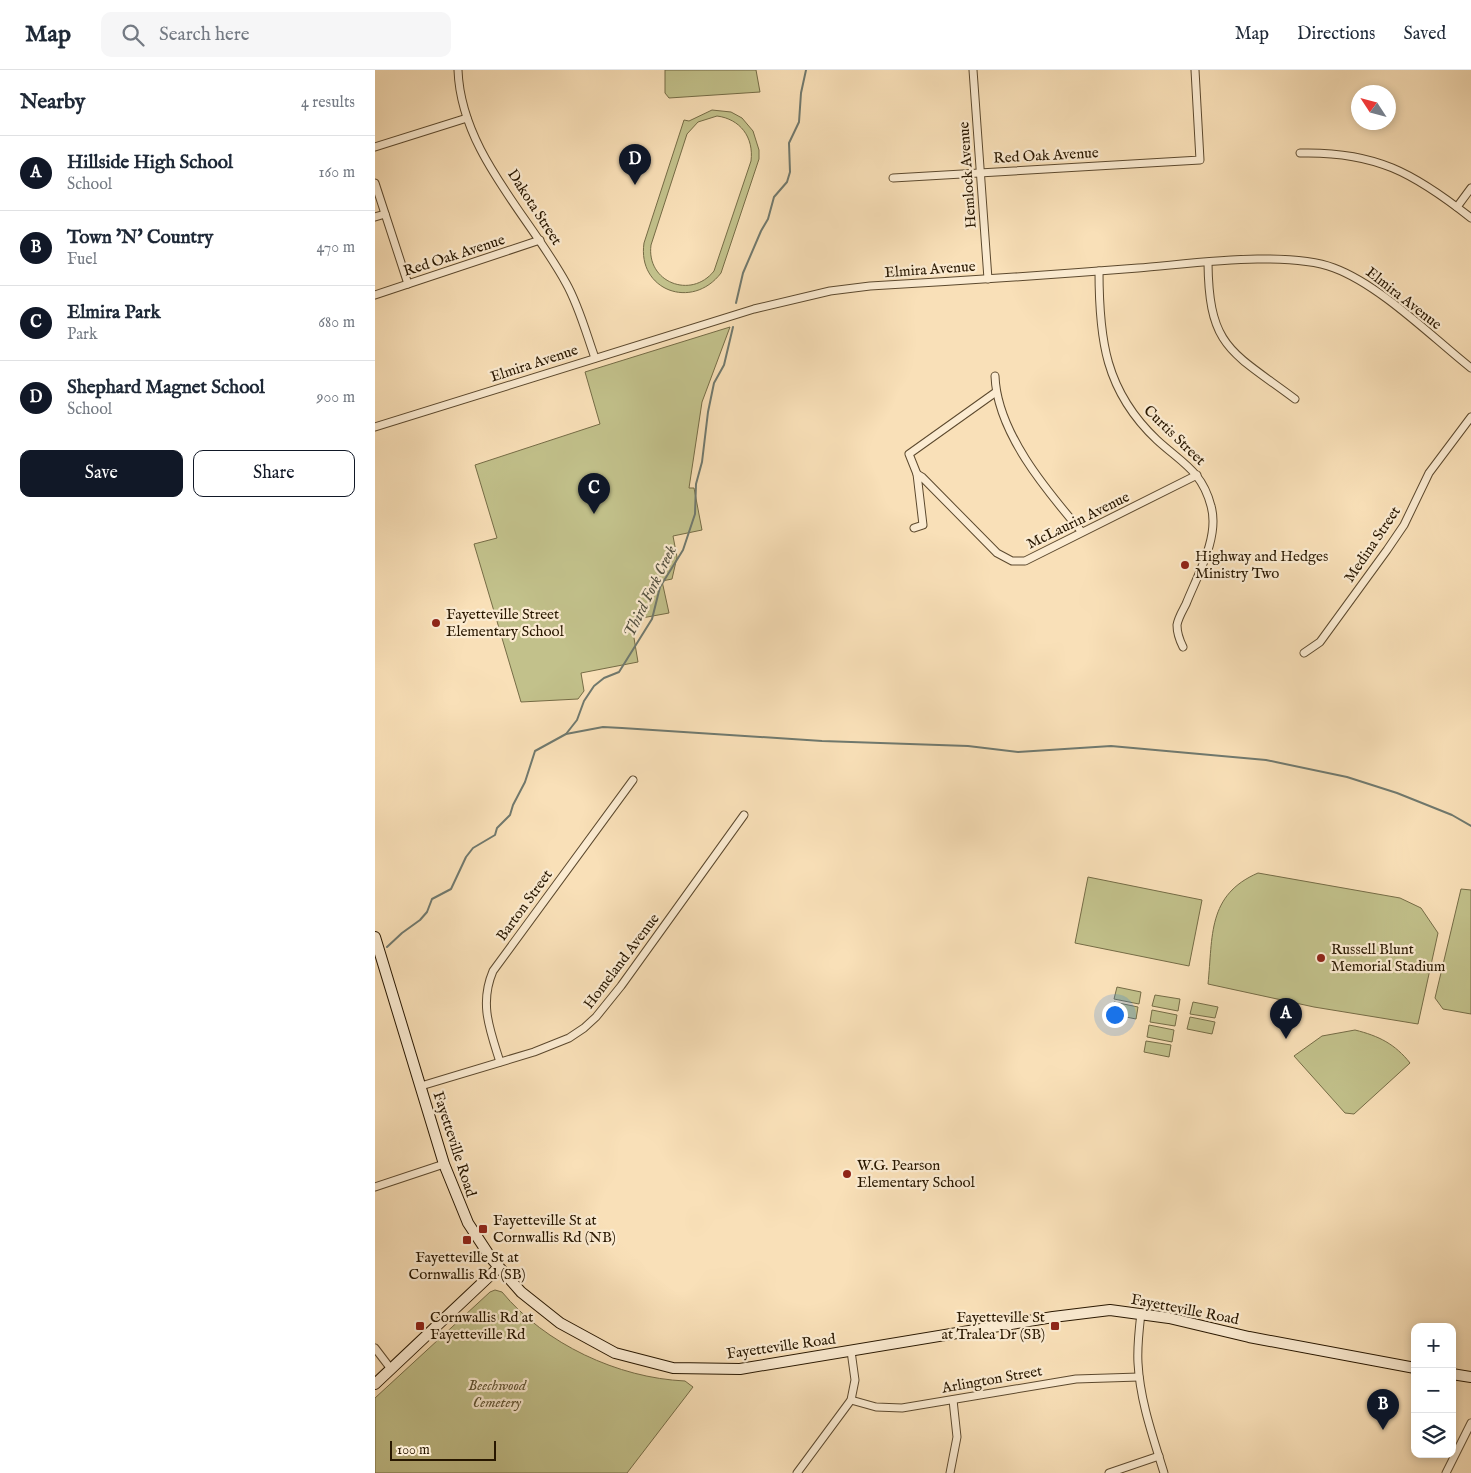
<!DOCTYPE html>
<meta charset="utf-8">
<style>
:root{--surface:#fff;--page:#f6f6f7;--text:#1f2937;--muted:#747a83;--line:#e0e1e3;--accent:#111827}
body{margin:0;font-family:"IM FELL English",serif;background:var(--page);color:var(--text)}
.controls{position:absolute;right:15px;bottom:15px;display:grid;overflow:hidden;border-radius:10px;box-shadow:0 2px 8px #0003}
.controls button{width:45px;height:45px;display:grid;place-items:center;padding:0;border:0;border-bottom:1px solid var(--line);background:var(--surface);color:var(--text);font:25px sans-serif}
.compass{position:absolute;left:976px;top:15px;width:45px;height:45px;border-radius:50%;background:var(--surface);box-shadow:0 2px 8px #0003;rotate:306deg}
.scale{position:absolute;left:15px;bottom:12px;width:106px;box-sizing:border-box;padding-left:5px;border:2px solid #281700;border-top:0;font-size:14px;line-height:18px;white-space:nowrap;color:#281700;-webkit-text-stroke:4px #fbebd1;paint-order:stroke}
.you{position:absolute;left:739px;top:944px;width:18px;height:18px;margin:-12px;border:4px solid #fff;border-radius:50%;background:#1a73e8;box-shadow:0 0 0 8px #1a73e833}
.badge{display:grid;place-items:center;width:32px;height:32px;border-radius:50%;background:var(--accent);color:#fff;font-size:16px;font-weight:700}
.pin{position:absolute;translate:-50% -41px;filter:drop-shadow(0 1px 2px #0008)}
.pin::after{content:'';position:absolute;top:26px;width:18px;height:15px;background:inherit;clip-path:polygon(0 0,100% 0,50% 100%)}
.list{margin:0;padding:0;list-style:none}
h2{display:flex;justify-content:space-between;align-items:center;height:65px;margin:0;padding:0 20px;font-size:21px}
h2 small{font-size:16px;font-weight:400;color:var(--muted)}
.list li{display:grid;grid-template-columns:32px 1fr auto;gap:15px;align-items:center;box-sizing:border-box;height:75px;padding:0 20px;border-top:1px solid var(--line)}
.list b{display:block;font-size:19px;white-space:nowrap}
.list p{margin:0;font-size:16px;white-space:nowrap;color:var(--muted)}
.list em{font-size:16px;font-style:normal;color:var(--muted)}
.actions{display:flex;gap:10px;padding:15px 20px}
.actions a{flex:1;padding:11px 0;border:1px solid var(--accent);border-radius:10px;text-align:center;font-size:18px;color:var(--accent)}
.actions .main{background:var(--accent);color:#fff}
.icon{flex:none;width:28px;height:28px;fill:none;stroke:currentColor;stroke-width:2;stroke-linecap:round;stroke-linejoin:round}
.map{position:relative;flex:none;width:1096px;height:1403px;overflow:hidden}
header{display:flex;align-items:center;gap:30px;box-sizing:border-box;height:70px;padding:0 25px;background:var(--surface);border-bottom:1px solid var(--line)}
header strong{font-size:24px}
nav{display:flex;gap:28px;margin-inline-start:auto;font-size:18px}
.search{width:350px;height:45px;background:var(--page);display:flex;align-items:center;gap:12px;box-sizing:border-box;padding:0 18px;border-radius:10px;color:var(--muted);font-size:19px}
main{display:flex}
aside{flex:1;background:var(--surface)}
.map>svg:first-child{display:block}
</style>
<header>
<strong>Map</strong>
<div class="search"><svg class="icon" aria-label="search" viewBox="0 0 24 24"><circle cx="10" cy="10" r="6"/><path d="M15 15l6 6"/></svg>Search here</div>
<nav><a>Map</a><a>Directions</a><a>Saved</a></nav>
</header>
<main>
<aside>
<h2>Nearby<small>4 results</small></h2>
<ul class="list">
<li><span class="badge">A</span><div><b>Hillside High School</b><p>School</p></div><em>160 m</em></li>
<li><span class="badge">B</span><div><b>Town 'N' Country</b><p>Fuel</p></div><em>470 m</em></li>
<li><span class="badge">C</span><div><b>Elmira Park</b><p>Park</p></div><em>680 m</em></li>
<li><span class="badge">D</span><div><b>Shephard Magnet School</b><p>School</p></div><em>900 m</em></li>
</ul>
<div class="actions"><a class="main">Save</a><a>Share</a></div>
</aside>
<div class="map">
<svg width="1096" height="1403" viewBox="0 0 1096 1403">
<rect width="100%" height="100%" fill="#f9e0b8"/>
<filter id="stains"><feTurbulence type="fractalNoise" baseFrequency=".004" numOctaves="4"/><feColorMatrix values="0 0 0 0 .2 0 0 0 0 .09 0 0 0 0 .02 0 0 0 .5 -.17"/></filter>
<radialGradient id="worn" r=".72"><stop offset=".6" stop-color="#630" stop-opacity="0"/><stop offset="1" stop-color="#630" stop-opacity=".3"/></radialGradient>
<!-- green -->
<g fill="#c2c18b" stroke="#756c46" fill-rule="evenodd">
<path d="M290,0H381L385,22L294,28L290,23Z"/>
<path d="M337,40L356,42L367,48L378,61L384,80V89L346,203C317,241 262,220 269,173L309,50L314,51ZM342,46C365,49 379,67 376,91L339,201C316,230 271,212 276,175L312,64L323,52Z"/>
<path d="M355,257L327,332L314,418H319L327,460L298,466L302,487L297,509L287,511L294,543L256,550L263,592L206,603L209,621L203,629L146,632L99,474L122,468L100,395L225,354L210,302Z"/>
<path d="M883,803L1025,828L1046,838L1063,863L1043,954L939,937L833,914C838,866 832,825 883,803Z"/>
<path d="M713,807L827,830L814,896L700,873Z"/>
<path d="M1086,819L1096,820V944L1068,939L1060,928Z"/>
<path d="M742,917L766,922L764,934L739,929Z"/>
<path d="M780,925L805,929L803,941L777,936Z"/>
<path d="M739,932L763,937L761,949L736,944Z"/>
<path d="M818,932L843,937L840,948L815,944Z"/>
<path d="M777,940L802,945L800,956L775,952Z"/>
<path d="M815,947L840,952L837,964L812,959Z"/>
<path d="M774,955L799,960L797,972L772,967Z"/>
<path d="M980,960C1004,966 1020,974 1035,993L979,1044L970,1043L919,986L947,966Z"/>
<path d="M771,971L796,975L794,987L769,982Z"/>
<path d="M120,1220L127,1222C170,1274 243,1308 310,1311L318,1317L252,1403H0V1328L115,1222Z"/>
</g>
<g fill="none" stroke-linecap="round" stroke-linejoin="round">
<!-- stream -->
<g stroke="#70796e" stroke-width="2">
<path d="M361,233L368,203L386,161L393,149L399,127L412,112L415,102L414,73L424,52L426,23L431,0"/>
<path d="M191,664L228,657L247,658L447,671L593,676L643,682L736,676L891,690L972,707L1022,723L1077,745L1096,756"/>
<path d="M12,877L27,863L45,850L52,842L57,829L76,819L91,787L98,778L120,765L122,758L135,745L138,735L150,712L160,681L191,664L202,650L209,631L219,616L229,608L244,602L277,549L285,517L308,480L320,444L321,414L327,392L333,342L339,313L349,295L358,257"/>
</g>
<!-- street casing -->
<g stroke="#5c492e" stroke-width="9">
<g id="street">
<path d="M83,0C86,82 154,145 191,213C204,236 211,263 220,288"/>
<path d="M598,0L613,209"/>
<path d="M0,77L92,48"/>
<path d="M925,83C1000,81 1039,103 1096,148"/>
<path d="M518,108L825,90L820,0"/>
<path d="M0,113L33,214"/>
<path d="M1082,137L1096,118"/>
<path d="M0,147L10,144"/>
<path d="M833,193C834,278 856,281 920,329"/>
<path d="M724,201C724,269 730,321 782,370C807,393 827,401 836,436C845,467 822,506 811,534C808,540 803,548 802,555C802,562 805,571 808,577"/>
<path d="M0,225L165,170"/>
<path d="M620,306C622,362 671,420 706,461"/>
<path d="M0,357L379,239L455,221L495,216C584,211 674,205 763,198C816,194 911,180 959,198C1005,215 1057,267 1096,298"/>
<path d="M542,404L534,384L621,322"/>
<path d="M539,458L548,455L542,404L547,407L622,483L637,491H650L822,405"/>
<path d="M929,583L945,572L1012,480L1029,455L1054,403L1096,347"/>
<path d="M125,992C115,960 104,934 118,901L258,710"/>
<path d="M46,1016L159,982L194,968L209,958L221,947L246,916L369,745"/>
<path d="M0,1117L69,1094"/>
<path d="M766,1243C764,1260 762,1277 763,1293C765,1331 778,1367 789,1403"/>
<path d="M0,1278L16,1299"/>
<path d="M476,1330L501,1337L527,1338L701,1309L764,1307"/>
<path d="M422,1403L476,1330L480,1310L476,1281"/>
<path d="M575,1403L582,1367L578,1330"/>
<path d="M734,1403L784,1386"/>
<path d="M1071,1403L1096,1353"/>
</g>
</g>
<!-- secondary casing -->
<g stroke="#281700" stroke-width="12">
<g id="secondary">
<path d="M0,867L69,1094L93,1153L116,1188L146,1222L185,1253L240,1283L298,1298L365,1299L678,1247L735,1240L794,1248L874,1267L1040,1298"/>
<path d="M1077,1304L1096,1307"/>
<path d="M0,1314L123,1198"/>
</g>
</g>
<!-- street -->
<use href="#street" stroke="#fbebd1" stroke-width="7"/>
<!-- secondary -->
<use href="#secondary" stroke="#fbebd1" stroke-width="10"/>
</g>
<!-- markers -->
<g fill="#8f2418" stroke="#fbebd1" stroke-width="2">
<circle cx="810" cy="495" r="5"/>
<circle cx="61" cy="553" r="5"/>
<circle cx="946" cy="888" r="5"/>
<circle cx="472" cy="1104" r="5"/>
<rect x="103" y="1154" width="10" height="10" rx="2.5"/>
<rect x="87" y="1165" width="10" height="10" rx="2.5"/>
<rect x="40" y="1251" width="10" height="10" rx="2.5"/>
<rect x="675" y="1251" width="10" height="10" rx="2.5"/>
</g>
<g text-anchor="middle" stroke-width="4.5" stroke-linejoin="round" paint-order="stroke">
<!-- street labels -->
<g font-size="15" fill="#281700" stroke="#fbebd1">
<text transform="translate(671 85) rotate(-3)" y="5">Red Oak Avenue</text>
<text transform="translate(592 105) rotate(-94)" y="5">Hemlock Avenue</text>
<text transform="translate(160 137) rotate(57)" y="5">Dakota Street</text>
<text transform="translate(79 185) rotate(-18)" y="5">Red Oak Avenue</text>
<text transform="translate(555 199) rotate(-4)" y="5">Elmira Avenue</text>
<text transform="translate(1029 228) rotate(38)" y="5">Elmira Avenue</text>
<text transform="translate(159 293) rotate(-18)" y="5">Elmira Avenue</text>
<text transform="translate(800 365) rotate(44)" y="5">Curtis Street</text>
<text transform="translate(703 450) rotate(-26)" y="5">McLaurin Avenue</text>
<text transform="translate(997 474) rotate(-56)" y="5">Medina Street</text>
<text transform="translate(149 835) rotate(-54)" y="5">Barton Street</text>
<text transform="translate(246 891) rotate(-53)" y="5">Homeland Avenue</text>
<text transform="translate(80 1074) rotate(72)" y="5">Fayetteville Road</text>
<text transform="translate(810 1239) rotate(11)" y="5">Fayetteville Road</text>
<text transform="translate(406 1276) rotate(-8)" y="5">Fayetteville Road</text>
<text transform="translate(617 1309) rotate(-10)" y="5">Arlington Street</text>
</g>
<!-- poi labels -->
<g font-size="15" fill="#281700" stroke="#fbebd1" text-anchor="start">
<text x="820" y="491">Highway and Hedges<tspan x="820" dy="17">Ministry Two</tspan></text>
<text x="71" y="549">Fayetteville Street<tspan x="71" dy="17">Elementary School</tspan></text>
<text x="956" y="884">Russell Blunt<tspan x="956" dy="17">Memorial Stadium</tspan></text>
<text x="482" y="1100">W.G. Pearson<tspan x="482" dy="17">Elementary School</tspan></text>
<text x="118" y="1155">Fayetteville St at<tspan x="118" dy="17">Cornwallis Rd (NB)</tspan></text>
<text x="92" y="1192" text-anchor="middle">Fayetteville St at<tspan x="92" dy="17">Cornwallis Rd (SB)</tspan></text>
<text x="55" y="1252">Cornwallis Rd at<tspan x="55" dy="17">Fayetteville Rd</tspan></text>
<text x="670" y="1252" text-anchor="end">Fayetteville St<tspan x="670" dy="17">at Tralea Dr (SB)</tspan></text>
</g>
<!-- park labels -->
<g font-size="15" font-style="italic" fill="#5e5231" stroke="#fbebd1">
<text x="122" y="1320">Beechwood<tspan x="122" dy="17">Cemetery</tspan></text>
</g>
<!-- water labels -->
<g font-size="16" font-style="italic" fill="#525040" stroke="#fbebd1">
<text transform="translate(274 521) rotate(-64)" y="6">Third Fork Creek</text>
</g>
</g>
<rect width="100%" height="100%" filter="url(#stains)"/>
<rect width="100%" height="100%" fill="url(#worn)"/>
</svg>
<div class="controls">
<button>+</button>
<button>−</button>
<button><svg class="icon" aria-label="layers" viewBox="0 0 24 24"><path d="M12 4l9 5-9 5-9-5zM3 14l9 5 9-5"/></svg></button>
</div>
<svg class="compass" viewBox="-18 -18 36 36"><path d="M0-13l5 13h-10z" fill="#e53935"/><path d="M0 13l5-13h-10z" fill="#747a83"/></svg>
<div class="scale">100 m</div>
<div class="you"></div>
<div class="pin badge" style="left:911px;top:969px">A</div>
<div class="pin badge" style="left:1008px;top:1360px">B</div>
<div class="pin badge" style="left:219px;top:444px">C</div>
<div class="pin badge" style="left:260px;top:115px">D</div>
</div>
</main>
